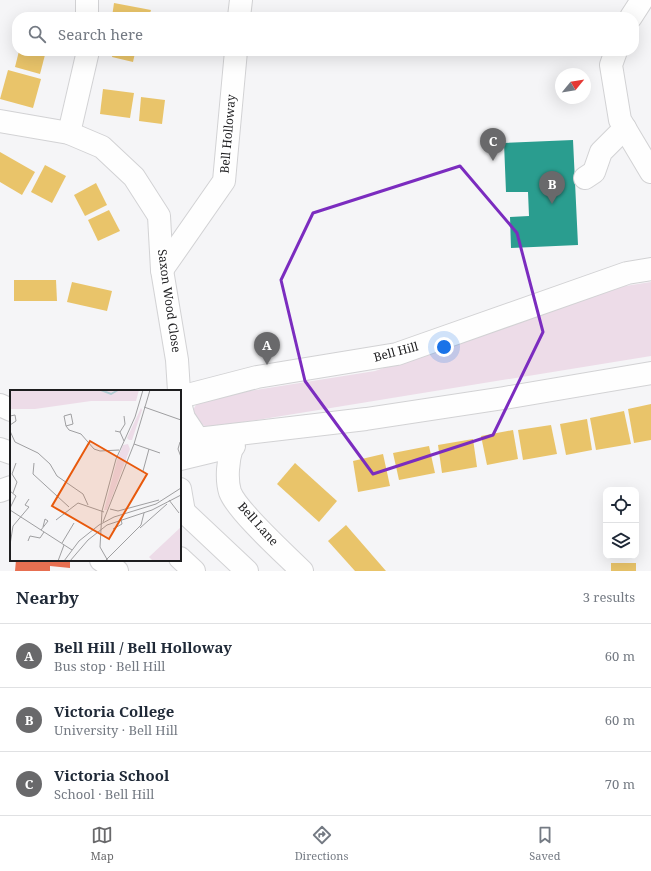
<!DOCTYPE html>
<meta charset="utf-8">
<style>
:root{--surface:#fff;--page:#f2f2f3;--text:#1f2937;--muted:#747a83;--line:#e0e1e3;--accent:#69696b}
body{margin:0;font-family:"Noto Serif",serif;background:var(--page);color:var(--text)}
.controls{position:absolute;right:12px;bottom:12px;display:grid;overflow:hidden;border-radius:8px;box-shadow:0 4px 16px #0002}
.controls button{width:36px;height:36px;display:grid;place-items:center;padding:0;border:0;border-bottom:1px solid var(--line);background:var(--surface);color:var(--text);font:20px sans-serif}
.compass{position:absolute;left:555px;top:68px;width:36px;height:36px;border-radius:50%;background:var(--surface);box-shadow:0 4px 16px #0002;rotate:60deg}
.you{position:absolute;left:444px;top:347px;width:14px;height:14px;margin:-10px;border:3px solid #fff;border-radius:50%;background:#1a73e8;box-shadow:0 0 0 6px #1a73e833}
.badge{display:grid;place-items:center;width:26px;height:26px;border-radius:50%;background:var(--accent);color:#fff;font-size:13px;font-weight:700}
.pin{position:absolute;translate:-50% -33px;filter:drop-shadow(0 1px 2px #0008)}
.pin::after{content:'';position:absolute;top:21px;width:14px;height:12px;background:inherit;clip-path:polygon(0 0,100% 0,50% 100%)}
.list{margin:0;padding:0;list-style:none}
h2{display:flex;justify-content:space-between;align-items:center;height:52px;margin:0;padding:0 16px;font-size:17px}
h2 small{font-size:13px;font-weight:400;color:var(--muted)}
.list li{display:grid;grid-template-columns:26px 1fr auto;gap:12px;align-items:center;box-sizing:border-box;height:64px;padding:0 16px;border-top:1px solid var(--line)}
.list b{display:block;font-size:15px;white-space:nowrap}
.list p{margin:0;font-size:13px;white-space:nowrap;color:var(--muted)}
.list em{font-size:13px;font-style:normal;color:var(--muted)}
.icon{flex:none;width:22px;height:22px;fill:none;stroke:currentColor;stroke-width:2;stroke-linecap:round;stroke-linejoin:round}
.map{position:relative;flex:none;width:651px;height:571px;overflow:hidden}
.search{position:absolute;background:var(--surface);box-shadow:0 4px 16px #0002;left:12px;right:12px;top:12px;height:44px;display:flex;align-items:center;gap:10px;box-sizing:border-box;padding:0 14px;border-radius:16px;color:var(--muted);font-size:15px}
.sheet{height:244px;background:var(--surface)}
nav{display:flex;justify-content:space-around;align-items:center;box-sizing:border-box;height:56px;border-top:1px solid var(--line);background:var(--surface);font-size:11px;color:var(--muted)}
nav a{display:grid;justify-items:center;gap:2px}
nav .on{color:var(--accent)}
.map>svg:first-child{display:block}
</style>
<div class="map">
<svg width="651" height="571" viewBox="0 0 651 571">
<rect width="100%" height="100%" fill="#f5f5f7"/>
<!-- green -->
<path fill="#eddce8" d="M651,282V356L207,428L197,420L193,410L197,403L218,396L375,371L625,286Z"/>
<!-- homes -->
<g fill="#e9c46a">
<path d="M114,3L151,10L149,17H112Z"/>
<path d="M19,51H46L40,74L15,67Z"/>
<path d="M113,51H139L138,54L135,53L133,62L112,57Z"/>
<path d="M8,70L41,79L33,108L0,99Z"/>
<path d="M103,89L134,93L130,118L100,114Z"/>
<path d="M141,97L165,100L162,124L139,121Z"/>
<path d="M0,152L35,172L22,195L0,182Z"/>
<path d="M45,165L66,176L52,203L31,192Z"/>
<path d="M96,183L107,205L85,216L74,195Z"/>
<path d="M109,210L120,231L98,241L88,220Z"/>
<path d="M14,280H56L57,301H14Z"/>
<path d="M72,282L112,291L107,311L67,302Z"/>
<path d="M651,404V440L634,443L628,409Z"/>
<path d="M624,411L631,444L596,450L590,418Z"/>
<path d="M587,419L592,450L566,455L560,424Z"/>
<path d="M551,425L557,454L523,460L518,430Z"/>
<path d="M513,430L518,459L487,465L481,436Z"/>
<path d="M473,439L477,467L442,473L438,445Z"/>
<path d="M429,446L435,473L399,480L393,453Z"/>
<path d="M383,454L390,486L358,492L353,461Z"/>
<path d="M295,463L337,501L319,522L277,484Z"/>
<path d="M346,525L386,571H355L328,541Z"/>
<rect x="611" y="563" width="25" height="8"/>
</g>
<!-- shops -->
<path fill="#e76f51" d="M16,560H70V568L50,566V571H15Z"/>
<!-- schools -->
<path fill="#2a9d8f" d="M573,140L578,245L511,248L510,217L529,216L528,192H506L504,143Z"/>
<g fill="none" stroke-linecap="round" stroke-linejoin="round">
<!-- minor casing -->
<g stroke="#d2d2d4" stroke-width="24">
<g id="minor">
<path d="M87,0V17"/>
<path d="M239,17L241,0"/>
<path d="M631,17L642,0"/>
<path d="M616,51L611,65L620,120L651,172"/>
<path d="M0,121L69,133L102,147L134,177L159,216L162,270L177,360L179,391"/>
<path d="M69,133L88,51"/>
<path d="M585,178L594,172L601,152L625,128"/>
<path d="M162,270L224,181L236,51"/>
<path d="M180,403L184,418L198,439"/>
<path d="M232,447C228,460 226,479 230,492C237,511 286,555 302,571"/>
<path d="M101,560L117,571"/>
</g>
</g>
<!-- major casing -->
<g stroke="#d2d2d4" stroke-width="24">
<g id="major">
<path d="M180,397L257,377L397,354L627,273L651,269"/>
<path d="M180,441L366,419L504,398L651,373"/>
<path d="M180,459L234,446"/>
<path d="M180,489L184,512"/>
<path d="M0,491L11,487"/>
</g>
</g>
<!-- highway casing -->
<g stroke="#d2d2d4" stroke-width="24">
<g id="highway">
<path d="M0,405L11,410"/>
<path d="M0,449L11,453"/>
<path d="M180,508L247,571"/>
<path d="M180,558L194,571"/>
</g>
</g>
<!-- minor -->
<use href="#minor" stroke="#fefefe" stroke-width="22"/>
<!-- major -->
<use href="#major" stroke="#fefefe" stroke-width="22"/>
<!-- highway -->
<use href="#highway" stroke="#fefefe" stroke-width="22"/>
</g>
<!-- marked area -->
<path fill="none" stroke="#7b2cbf" stroke-width="3" stroke-linejoin="round" d="M460,166L517,233L543,332L493,435L373,474L305,381L281,280L313,213Z"/>
<g text-anchor="middle" stroke-width="4" stroke-linejoin="round" paint-order="stroke">
<!-- street labels -->
<g font-size="12" fill="#1d1d1f" stroke="#fff">
<text transform="translate(228 134) rotate(-85)" y="4">Bell Holloway</text>
<text transform="translate(169 301) rotate(82)" y="4">Saxon Wood Close</text>
<text transform="translate(396 352) rotate(-15)" y="4">Bell Hill</text>
<text transform="translate(258 524) rotate(48)" y="4">Bell Lane</text>
</g>
</g>
<!-- overview -->
<g transform="translate(10 390)">
<rect width="171" height="171" fill="#f5f5f7"/>
<path d="M0,0H129L126,11H81L25,19H0ZM131,18L132,20L122,50H119L117,48ZM118,54L120,59L114,75L97,120H94L107,70L113,55ZM171,137V171H143L139,167Z" fill="#eddce8"/>
<path fill="none" stroke="#b2cbd3" stroke-width="2" d="M91,0L101,4L108,0"/>
<path fill="none" stroke="#9f9fa1" stroke-width="1" d="M134,17L171,30M0,35L6,31L5,25L0,26M56,36L63,34L61,24L54,26L56,36L59,40L71,44L84,59L90,61L109,60M0,41L5,52L28,63L40,74L47,86L73,104L78,115M105,41L110,42L114,51M110,42L115,34L114,26M170,52L168,59L171,67M124,54L150,63M24,73L23,84L59,117M133,81L139,59M0,101L6,106L0,118M3,103L7,92L2,84L6,73M159,110L169,123M100,119L108,121L149,110M0,120L62,160M46,130L68,113L94,122M93,132L124,54L140,0M130,138L157,114M103,139L112,134L111,129M31,140L38,131L35,129L33,137M18,151L20,146L30,148L34,142M52,153L64,133M0,155L3,136L19,117L15,115L19,109M48,171L54,155M54,171L69,151L89,135L104,127L146,114L171,98M60,171L78,150L97,135L142,120L171,105M95,171L131,135L134,123M98,171L90,157L92,121L106,69L125,27L133,0"/>
<path fill="#e8590c" fill-opacity="0.15" stroke="#e8590c" stroke-width="2" d="M80,51L137,84L99,149L42,116Z"/>
<rect width="171" height="171" fill="none" stroke="#1d1d1f" stroke-width="2"/>
</g>
</svg>
<div class="controls">
<button><svg class="icon" aria-label="locate" viewBox="0 0 24 24"><circle cx="12" cy="12" r="6"/><path d="M12 2v4M12 18v4M2 12h4M18 12h4"/></svg></button>
<button><svg class="icon" aria-label="layers" viewBox="0 0 24 24"><path d="M12 4l9 5-9 5-9-5zM3 14l9 5 9-5"/></svg></button>
</div>
<svg class="compass" viewBox="-18 -18 36 36"><path d="M0-13l5 13h-10z" fill="#e53935"/><path d="M0 13l5-13h-10z" fill="#747a83"/></svg>
<div class="you"></div>
<div class="pin badge" style="left:267px;top:365px">A</div>
<div class="pin badge" style="left:552px;top:204px">B</div>
<div class="pin badge" style="left:493px;top:161px">C</div>
<div class="search"><svg class="icon" aria-label="search" viewBox="0 0 24 24"><circle cx="10" cy="10" r="6"/><path d="M15 15l6 6"/></svg>Search here</div>
</div>
<section class="sheet">
<h2>Nearby<small>3 results</small></h2>
<ul class="list">
<li><span class="badge">A</span><div><b>Bell Hill / Bell Holloway</b><p>Bus stop · Bell Hill</p></div><em>60 m</em></li>
<li><span class="badge">B</span><div><b>Victoria College</b><p>University · Bell Hill</p></div><em>60 m</em></li>
<li><span class="badge">C</span><div><b>Victoria School</b><p>School · Bell Hill</p></div><em>70 m</em></li>
</ul>
</section>
<nav>
<a class="on"><svg class="icon" aria-label="map" viewBox="0 0 24 24"><path d="M3 6l6-2 6 2 6-2v14l-6 2-6-2-6 2zM9 4v14M15 6v14"/></svg>Map</a>
<a><svg class="icon" aria-label="directions" viewBox="0 0 24 24"><path d="M12 3l9 9-9 9-9-9zM9 14v-3h6M13 9l2 2-2 2"/></svg>Directions</a>
<a><svg class="icon" aria-label="saved" viewBox="0 0 24 24"><path d="M7 4h10v16l-5-4-5 4z"/></svg>Saved</a>
</nav>
